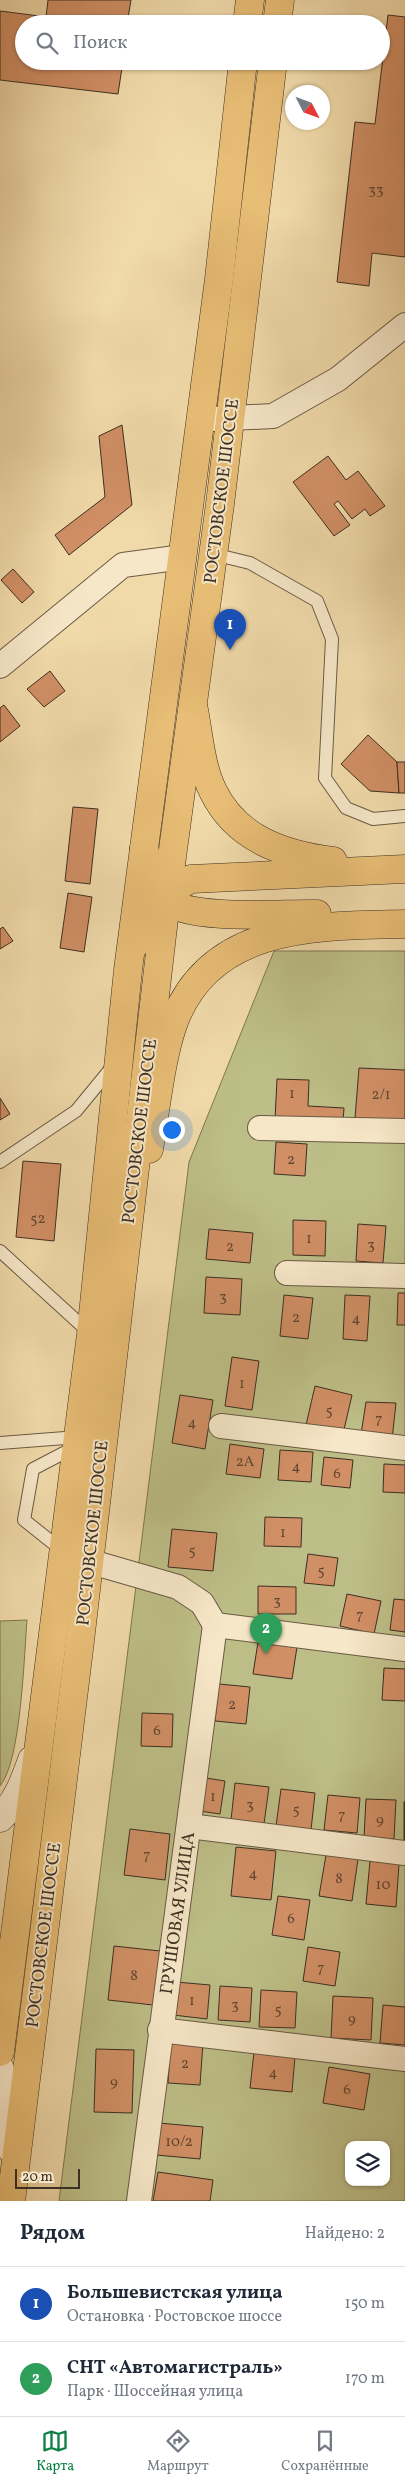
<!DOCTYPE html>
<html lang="ru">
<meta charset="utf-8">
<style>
:root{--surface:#fff;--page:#f2f2f3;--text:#1f2937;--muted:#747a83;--line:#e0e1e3;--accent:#0b8043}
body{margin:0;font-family:Vollkorn,serif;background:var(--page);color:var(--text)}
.controls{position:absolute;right:15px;bottom:15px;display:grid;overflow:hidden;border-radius:10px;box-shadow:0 1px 4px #0004}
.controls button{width:45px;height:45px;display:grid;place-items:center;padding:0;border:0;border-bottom:1px solid var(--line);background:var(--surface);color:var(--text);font:25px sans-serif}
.compass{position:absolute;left:285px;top:85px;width:45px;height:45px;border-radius:50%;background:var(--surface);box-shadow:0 1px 4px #0004;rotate:132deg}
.scale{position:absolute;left:15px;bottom:12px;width:65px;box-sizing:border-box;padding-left:5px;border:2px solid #3d2f22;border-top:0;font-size:14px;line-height:18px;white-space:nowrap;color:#3d2f22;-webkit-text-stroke:4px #f6e7c8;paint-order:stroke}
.you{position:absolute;left:171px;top:1129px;width:18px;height:18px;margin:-12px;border:4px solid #fff;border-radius:50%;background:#1a73e8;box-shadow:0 0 0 8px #1a73e833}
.badge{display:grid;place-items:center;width:32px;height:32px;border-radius:50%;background:var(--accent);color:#fff;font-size:16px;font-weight:700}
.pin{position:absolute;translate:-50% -41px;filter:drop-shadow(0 1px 2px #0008)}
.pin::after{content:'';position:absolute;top:26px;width:18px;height:15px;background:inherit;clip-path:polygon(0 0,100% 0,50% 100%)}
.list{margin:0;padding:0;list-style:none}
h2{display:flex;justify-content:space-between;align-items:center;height:65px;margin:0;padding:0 20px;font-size:21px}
h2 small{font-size:16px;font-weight:400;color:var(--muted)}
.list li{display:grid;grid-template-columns:32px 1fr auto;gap:15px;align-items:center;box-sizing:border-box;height:75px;padding:0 20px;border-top:1px solid var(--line)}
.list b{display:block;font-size:19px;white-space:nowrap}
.list p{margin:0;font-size:16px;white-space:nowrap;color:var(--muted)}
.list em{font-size:16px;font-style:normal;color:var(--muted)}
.icon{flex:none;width:28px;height:28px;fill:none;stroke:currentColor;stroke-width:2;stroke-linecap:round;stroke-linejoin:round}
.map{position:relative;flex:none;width:405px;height:2201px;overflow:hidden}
.search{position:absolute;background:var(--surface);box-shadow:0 1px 4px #0004;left:15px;right:15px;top:15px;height:55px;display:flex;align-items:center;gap:12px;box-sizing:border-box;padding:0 18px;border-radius:28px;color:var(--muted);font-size:19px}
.sheet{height:215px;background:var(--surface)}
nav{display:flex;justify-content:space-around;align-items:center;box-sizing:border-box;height:70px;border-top:1px solid var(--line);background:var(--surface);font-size:14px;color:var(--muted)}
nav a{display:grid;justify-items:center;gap:2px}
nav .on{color:var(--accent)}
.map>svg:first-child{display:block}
</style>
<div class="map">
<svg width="405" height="2201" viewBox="0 0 405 2201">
<rect width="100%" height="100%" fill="#f1daaa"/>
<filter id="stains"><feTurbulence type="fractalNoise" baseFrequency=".004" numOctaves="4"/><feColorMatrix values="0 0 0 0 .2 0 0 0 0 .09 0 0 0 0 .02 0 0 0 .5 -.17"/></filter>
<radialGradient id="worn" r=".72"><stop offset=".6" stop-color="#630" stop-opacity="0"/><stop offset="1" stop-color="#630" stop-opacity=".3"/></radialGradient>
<!-- green -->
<g fill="#bdbe87" stroke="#7d7654" fill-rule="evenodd">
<path d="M274,951H405V2201H59L189,1162ZM349,2145H386V2182H349Z"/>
<path d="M27,1620C24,1657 21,1761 0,1786V1621Z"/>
</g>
<!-- building -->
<g fill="#d18f65" stroke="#3d2f22">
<path d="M48,0H131L127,24H102L46,17Z"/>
<path d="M0,11L102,24H24V61H123L118,94L0,80Z"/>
<path d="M388,15L405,17V257L372,253L369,286L337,282L355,122L375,124Z"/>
<path d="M122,425L132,505L69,555L55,535L105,497L99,436Z"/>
<path d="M328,456L346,480L358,471L385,506L370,516L365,509L352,519L338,501L334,504L350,525L334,536L293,482Z"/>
<path d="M13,569L34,592L22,603L1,580Z"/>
<path d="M50,671L65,691L44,707L27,689Z"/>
<path d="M4,705L20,726L0,742V708Z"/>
<path d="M368,735L397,762L399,793L370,791L341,764Z"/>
<path d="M397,762H405V793H399Z"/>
<path d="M73,807L98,809L90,884L65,881Z"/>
<path d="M68,893L92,897L84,952L60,948Z"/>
<path d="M3,927L13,941L0,949V929Z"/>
<path d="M359,1068L405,1070V1121L355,1118Z"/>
<path d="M277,1079L309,1080L308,1106L344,1108L343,1122L275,1120Z"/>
<path d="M0,1098L10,1114L0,1120Z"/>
<path d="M276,1142L307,1144L305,1176L274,1174Z"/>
<path d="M23,1161L61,1164L54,1241L16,1237Z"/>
<path d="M293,1220L326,1221L325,1256L293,1255Z"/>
<path d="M358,1224L386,1226L383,1263L356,1261Z"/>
<path d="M209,1229L253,1233L250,1263L206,1259Z"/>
<path d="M206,1277L242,1279L240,1315L204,1313Z"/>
<path d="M398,1293H405V1325H397Z"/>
<path d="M284,1295L313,1298L308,1339L280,1336Z"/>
<path d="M345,1295L370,1296L367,1341L343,1339Z"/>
<path d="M232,1357L259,1361L252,1410L225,1406Z"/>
<path d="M315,1386L352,1395L343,1434L306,1425Z"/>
<path d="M180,1395L213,1400L205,1449L172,1443Z"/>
<path d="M366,1402L396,1403L392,1440L361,1434Z"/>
<path d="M230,1444L264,1449L260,1478L226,1474Z"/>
<path d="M280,1450L313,1452L311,1482L278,1480Z"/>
<path d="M324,1457L353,1460L350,1488L321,1485Z"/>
<path d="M384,1464L405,1465V1493L383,1492Z"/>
<path d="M265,1517L302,1518L301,1547L264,1546Z"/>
<path d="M172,1529L217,1533L213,1571L168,1567Z"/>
<path d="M308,1554L338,1558L334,1586L304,1583Z"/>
<path d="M258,1586L296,1587V1614H258Z"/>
<path d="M347,1594L381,1601L374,1634L340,1626Z"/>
<path d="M394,1599L405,1600V1632L390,1630Z"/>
<path d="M258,1642L297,1647L292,1679L253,1674Z"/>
<path d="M384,1668L405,1669V1701L382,1700Z"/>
<path d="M219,1684L250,1687L246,1724L215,1721Z"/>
<path d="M142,1713L173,1714L172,1747L141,1746Z"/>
<path d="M206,1778L225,1781L220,1814L200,1811Z"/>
<path d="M235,1783L269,1787L264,1824L231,1820Z"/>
<path d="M281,1789L315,1793L311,1830L276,1826Z"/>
<path d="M328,1795L360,1798L357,1833L324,1830Z"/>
<path d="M366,1799L396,1800L394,1839L364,1837Z"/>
<rect x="404" y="1802" width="1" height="39"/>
<path d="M130,1829L170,1834L165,1880L124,1875Z"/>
<path d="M236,1847L276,1851L271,1900L231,1896Z"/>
<path d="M326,1855L358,1859L352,1901L319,1896Z"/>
<path d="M370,1861L399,1864L396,1907L366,1904Z"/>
<path d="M278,1896L310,1900L304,1940L272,1935Z"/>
<path d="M114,1946L160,1951L153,2005L108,2000Z"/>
<path d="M308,1947L340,1952L335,1986L303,1981Z"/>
<path d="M176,1982L210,1985L207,2019L173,2015Z"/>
<path d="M220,1986L252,1988L250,2022L218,2020Z"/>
<path d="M261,1990L297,1992L295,2028L259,2027Z"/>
<path d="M333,1996L373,1998L371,2040L331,2038Z"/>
<path d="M383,2005L405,2007V2045L380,2043Z"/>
<path d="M171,2041L203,2043L200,2085L168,2083Z"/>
<path d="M96,2049L134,2050L132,2113L94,2112Z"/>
<path d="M254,2052L295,2056L292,2092L250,2088Z"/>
<path d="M329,2067L370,2074L364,2110L323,2103Z"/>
<path d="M159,2123L203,2127L200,2159L156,2155Z"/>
<path d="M158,2172L213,2180L210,2201H153Z"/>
</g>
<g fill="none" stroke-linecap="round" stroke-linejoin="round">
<!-- lane casing -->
<g stroke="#6a5a44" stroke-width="14">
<g id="lane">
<path d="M213,554L250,563L317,601L332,639L325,778L346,808L373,819L405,816"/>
<path d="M0,1162L76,1111L113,1066"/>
<path d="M0,1251L91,1334"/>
<path d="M0,1443L78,1437"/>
<path d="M63,1551L24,1520L33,1469L77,1446"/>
</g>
</g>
<!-- street casing -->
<g stroke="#6a5a44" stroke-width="26">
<g id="street">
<path d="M213,419L273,416L338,379L405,325"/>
<path d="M0,666L123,565L183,557"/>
<path d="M260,1128L405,1131"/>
<path d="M287,1273L405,1276"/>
<path d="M221,1426L405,1448"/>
<path d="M88,1561L178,1587L202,1603L215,1625"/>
<path d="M215,1625L405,1649"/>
<path d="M189,1826L405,1853"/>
<path d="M160,2030L405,2059"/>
<path d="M139,2201L215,1625"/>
</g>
</g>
<!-- secondary casing -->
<g stroke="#3d2f22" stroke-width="29">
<g id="secondary">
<path d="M0,1818C17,1802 24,1782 32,1760"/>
<path d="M0,2069L12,2150"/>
</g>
</g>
<!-- primary casing -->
<g stroke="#3d2f22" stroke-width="29">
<g id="primary">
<path d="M194,710C199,736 201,767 213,791C236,839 284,855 333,861"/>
<path d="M144,848C148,864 151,890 166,901C194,921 282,913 317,914"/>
<path d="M133,947C143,927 169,888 191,879L405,869"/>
<path d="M149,1149C156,1110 161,1055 175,1019C213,923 319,926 405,924"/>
</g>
</g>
<!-- highway casing -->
<g stroke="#3d2f22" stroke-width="29">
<g id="highway">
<path d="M247,24L250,0"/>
<path d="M277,24L280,0"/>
<path d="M0,2052L91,1334L128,970L219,279L243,61"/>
<path d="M11,2201L80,1641L166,901L220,504L273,61"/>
</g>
</g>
<!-- lane -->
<use href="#lane" stroke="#f6e7c8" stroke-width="12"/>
<!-- street -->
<use href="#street" stroke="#f6e7c8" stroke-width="24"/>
<!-- secondary -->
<use href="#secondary" stroke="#f6e7c8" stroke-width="28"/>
<!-- primary -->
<use href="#primary" stroke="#e8bd75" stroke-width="28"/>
<!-- highway -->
<use href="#highway" stroke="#e8bd75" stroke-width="28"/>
</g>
<g text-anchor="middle" stroke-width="4" stroke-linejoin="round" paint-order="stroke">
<!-- number labels -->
<g font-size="15" fill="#624733">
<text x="376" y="194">33</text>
<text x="292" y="1098">1</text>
<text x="381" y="1099">2/1</text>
<text x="291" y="1164">2</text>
<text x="38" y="1223">52</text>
<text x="309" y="1243">1</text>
<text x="371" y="1249">3</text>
<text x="230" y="1251">2</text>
<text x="223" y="1301">3</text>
<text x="296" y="1322">2</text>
<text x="356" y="1323">4</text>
<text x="242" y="1388">1</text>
<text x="329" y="1415">5</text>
<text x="379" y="1423">7</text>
<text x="192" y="1427">4</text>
<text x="245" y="1466">2А</text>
<text x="296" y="1471">4</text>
<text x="337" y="1478">6</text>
<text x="283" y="1537">1</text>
<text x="192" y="1555">5</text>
<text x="321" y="1575">5</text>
<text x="277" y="1605">3</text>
<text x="360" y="1619">7</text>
<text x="232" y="1709">2</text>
<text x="157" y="1735">6</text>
<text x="213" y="1801">1</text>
<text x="250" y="1809">3</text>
<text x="296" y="1814">5</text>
<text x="342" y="1819">7</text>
<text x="380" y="1824">9</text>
<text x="147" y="1859">7</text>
<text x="253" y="1878">4</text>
<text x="339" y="1883">8</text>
<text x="383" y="1889">10</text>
<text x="291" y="1923">6</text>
<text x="321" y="1972">7</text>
<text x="134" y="1980">8</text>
<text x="192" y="2005">1</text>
<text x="235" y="2009">3</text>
<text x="278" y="2014">5</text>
<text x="352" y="2023">9</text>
<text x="185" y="2068">2</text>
<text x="273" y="2077">4</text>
<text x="114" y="2086">9</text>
<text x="347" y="2094">6</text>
<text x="179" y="2146">10/2</text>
</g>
<!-- street labels -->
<g font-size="18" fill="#3d2f22" stroke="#f6e7c8">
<text transform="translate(221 491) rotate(-83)" y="6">РОСТОВСКОЕ ШОССЕ</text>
<text transform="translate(139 1131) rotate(-83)" y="6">РОСТОВСКОЕ ШОССЕ</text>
<text transform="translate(92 1533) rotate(-84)" y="6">РОСТОВСКОЕ ШОССЕ</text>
<text transform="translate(177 1913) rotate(-82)" y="6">ГРУШОВАЯ УЛИЦА</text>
<text transform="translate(43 1935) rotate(-83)" y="6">РОСТОВСКОЕ ШОССЕ</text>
</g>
</g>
<rect width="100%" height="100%" filter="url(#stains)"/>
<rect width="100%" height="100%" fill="url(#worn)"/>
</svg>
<div class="controls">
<button><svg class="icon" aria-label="layers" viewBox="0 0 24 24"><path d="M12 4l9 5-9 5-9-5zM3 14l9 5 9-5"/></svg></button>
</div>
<svg class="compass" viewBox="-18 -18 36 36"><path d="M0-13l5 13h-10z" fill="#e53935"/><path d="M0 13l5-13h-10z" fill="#747a83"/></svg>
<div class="scale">20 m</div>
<div class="you"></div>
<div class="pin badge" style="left:230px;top:650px;background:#1a4fb4">1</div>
<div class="pin badge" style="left:266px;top:1654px;background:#2e9e5b">2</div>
<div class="search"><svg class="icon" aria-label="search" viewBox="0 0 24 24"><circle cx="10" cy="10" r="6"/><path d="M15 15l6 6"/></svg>Поиск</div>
</div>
<section class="sheet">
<h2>Рядом<small>Найдено: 2</small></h2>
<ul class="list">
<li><span class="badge" style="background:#1a4fb4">1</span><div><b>Большевистская улица</b><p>Остановка · Ростовское шоссе</p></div><em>150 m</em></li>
<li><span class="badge" style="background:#2e9e5b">2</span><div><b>СНТ «Автомагистраль»</b><p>Парк · Шоссейная улица</p></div><em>170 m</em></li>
</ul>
</section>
<nav>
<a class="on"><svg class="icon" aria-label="map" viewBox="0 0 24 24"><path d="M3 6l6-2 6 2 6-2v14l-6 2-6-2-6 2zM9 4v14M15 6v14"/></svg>Карта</a>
<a><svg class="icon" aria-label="directions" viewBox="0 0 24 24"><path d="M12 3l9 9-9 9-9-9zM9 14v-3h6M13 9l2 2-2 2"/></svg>Маршрут</a>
<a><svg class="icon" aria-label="saved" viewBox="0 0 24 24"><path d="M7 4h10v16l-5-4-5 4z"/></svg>Сохранённые</a>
</nav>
